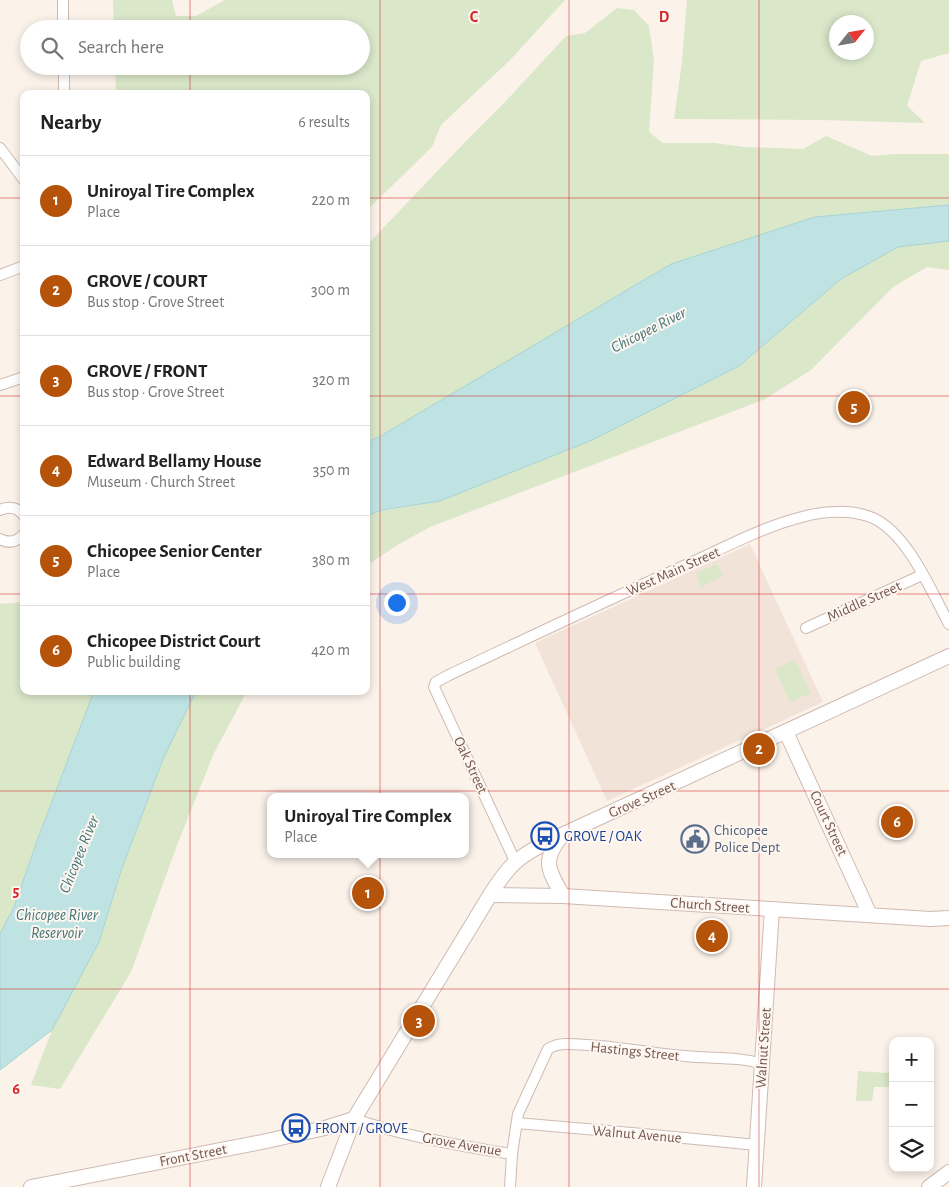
<!DOCTYPE html>
<meta charset="utf-8">
<style>
:root{--surface:#fff;--page:#f2f2f2;--text:#222;--muted:#767676;--line:#e0e0e0;--accent:#b45309}
body{margin:0;font-family:"Alegreya Sans",sans-serif;background:var(--page);color:var(--text)}
.controls{position:absolute;right:15px;bottom:15px;display:grid;overflow:hidden;border-radius:10px;box-shadow:0 2px 8px #0003}
.controls button{width:45px;height:45px;display:grid;place-items:center;padding:0;border:0;border-bottom:1px solid var(--line);background:var(--surface);color:var(--text);font:25px sans-serif}
.compass{position:absolute;left:829px;top:15px;width:45px;height:45px;border-radius:50%;background:var(--surface);box-shadow:0 2px 8px #0003;rotate:59deg}
.you{position:absolute;left:396px;top:602px;width:18px;height:18px;margin:-12px;border:4px solid #fff;border-radius:50%;background:#1a73e8;box-shadow:0 0 0 8px #1a73e833}
.badge{display:grid;place-items:center;width:32px;height:32px;border-radius:50%;background:var(--accent);color:#fff;font-size:16px;font-weight:700}
.pin{position:absolute;translate:-50% -50%;border:2px solid #fff;box-shadow:0 1px 5px #0006}
.popup{position:absolute;left:267px;top:793px;width:202px;height:65px;box-sizing:border-box;display:grid;place-content:center;border-radius:10px;background:var(--surface);filter:drop-shadow(0 1px 4px #0005);font-size:16px;white-space:nowrap;color:var(--muted)}
.popup b{font-size:19px;color:var(--text)}
.popup::after{content:'';position:absolute;left:50%;top:100%;margin-left:-10px;border:10px solid transparent;border-top-color:var(--surface)}
.list{margin:0;padding:0;list-style:none}
h2{display:flex;justify-content:space-between;align-items:center;height:65px;margin:0;padding:0 20px;font-size:21px}
h2 small{font-size:16px;font-weight:400;color:var(--muted)}
.list li{display:grid;grid-template-columns:32px 1fr auto;gap:15px;align-items:center;box-sizing:border-box;height:90px;padding:0 20px;border-top:1px solid var(--line)}
.list b{display:block;font-size:19px;white-space:nowrap}
.list p{margin:0;font-size:16px;white-space:nowrap;color:var(--muted)}
.list em{font-size:16px;font-style:normal;color:var(--muted)}
.icon{flex:none;width:28px;height:28px;fill:none;stroke:currentColor;stroke-width:2;stroke-linecap:round;stroke-linejoin:round}
.map{position:relative;flex:none;width:949px;height:1187px;overflow:hidden}
.search{position:absolute;background:var(--surface);box-shadow:0 2px 8px #0003;left:20px;top:20px;width:350px;height:55px;display:flex;align-items:center;gap:12px;box-sizing:border-box;padding:0 18px;border-radius:28px;color:var(--muted);font-size:19px}
.panel{position:absolute;background:var(--surface);box-shadow:0 2px 8px #0003;left:20px;top:90px;width:350px;height:605px;border-radius:10px}
.map>svg:first-child{display:block}
</style>
<div class="map">
<svg width="949" height="1187" viewBox="0 0 949 1187">
<rect width="100%" height="100%" fill="#fbf2ea"/>
<!-- residential -->
<path fill="#f2e3d9" d="M750,544L823,702L607,801L535,643Z"/>
<!-- green -->
<g fill="#dae7c9" fill-rule="evenodd">
<path d="M113,0H172L176,16H196L225,0H565L511,59L441,125L432,147L366,211V94H116L115,66H361V29H114Z"/>
<path d="M687,0H949V53L921,61L907,106L925,123L821,120L674,119L682,62ZM866,22V52H836V22Z"/>
<path d="M617,8L634,10L649,26L654,61L649,132L663,143H714L744,147L803,149L826,136L872,156L896,154H949V205L815,217L379,438L366,442V246L466,141L505,102L566,36L585,33Z"/>
<path d="M949,241V270L927,267L893,287L811,370L765,399L430,527L399,544L366,566V516L381,511L440,501L590,441L739,366L841,279L898,247Z"/>
<path d="M717,564L723,576L701,587L696,573Z"/>
<path d="M24,602V691H94L37,841L14,907L0,934V604Z"/>
<path d="M795,660L811,693L790,702L775,669Z"/>
<path d="M196,691H247L214,753L177,845L131,972L60,1089L31,1085L52,1030L99,942L121,871L163,759Z"/>
<path d="M858,1071L888,1073L893,1072V1090L891,1087H874L872,1101H856Z"/>
</g>
<!-- water -->
<g fill="#bfe3e3" stroke="#a7d3d4">
<path d="M949,205V241L898,247L841,279L739,366L590,441L440,501L382,510L366,516V442L379,437L671,264L815,217Z"/>
<path d="M94,691H196L163,759L121,871L99,942L52,1030L0,1070V934L14,907L37,841Z"/>
</g>
<g fill="none" stroke-linecap="round" stroke-linejoin="round">
<!-- street casing -->
<g stroke="#cebbb3" stroke-width="12">
<g id="street">
<path d="M63,0V29"/>
<path d="M64,66V94"/>
<path d="M0,148L24,180"/>
<path d="M0,275L24,266"/>
<path d="M0,385L24,377"/>
<path d="M0,510C9,506 18,507 24,516"/>
<path d="M0,539C9,544 17,542 24,534"/>
<path d="M806,628L922,575"/>
<path d="M515,861L434,687L436,682L449,675C528,638 607,600 686,565C724,548 762,527 802,517C823,511 852,509 873,518C908,534 931,591 949,624"/>
<path d="M354,1119C405,1136 458,1146 512,1154"/>
<path d="M517,1123L643,1134L757,1145"/>
<path d="M510,1187L512,1154L518,1114L548,1049C554,1045 559,1044 566,1044C605,1044 647,1053 685,1056C711,1059 738,1056 762,1064"/>
</g>
</g>
<!-- secondary casing -->
<g stroke="#d0bab1" stroke-width="16">
<g id="secondary">
<path d="M786,732L870,915"/>
<path d="M561,837C541,861 549,871 563,896"/>
<path d="M490,895L563,896L930,919L949,918"/>
<path d="M31,1187L262,1142L325,1128L354,1119"/>
<path d="M328,1187L354,1119L490,895C510,863 519,856 553,839L949,656"/>
<path d="M754,1187L772,909"/>
<path d="M929,1187L949,1172"/>
</g>
</g>
<!-- street -->
<use href="#street" stroke="#fff" stroke-width="10"/>
<!-- secondary -->
<use href="#secondary" stroke="#fff" stroke-width="14"/>
</g>
<!-- grid -->
<path fill="none" stroke="#d62828" stroke-width="1" stroke-opacity="0.55" d="M190,0V29M380,0V1187M569,0V1187M759,0V1187M190,66V94M0,198H24M366,198H949M0,396H24M366,396H949M0,594H24M366,594H949M190,691V1187M0,791H949M0,989H949"/>
<!-- icons -->
<defs>
<g id="bus-ring" transform="scale(1.4375)"><circle r="9.5" fill="#fef6f0" stroke="#1a4fb4" stroke-width="1.5"/><path d="M-5-6H5V4H4V6H2V4H-2V6H-4V4H-5ZM-3.5-4V0h7V-4ZM-3.5 1.2v1.5H-2V1.2ZM2 1.2v1.5H3.5V1.2Z" fill="#1a4fb4"/></g>
<g id="civic-ring" transform="scale(1.4375)"><circle r="9.5" fill="#fef6f0" stroke="#5c6f8a" stroke-width="1.5"/><path d="M-.6-6.5H3V-4.5H.6V-3L4-1V1h2V6H-6V1h2V-1L-.6-3ZM-1.2 2.5V6h2.4V2.5Z" fill="#5c6f8a"/></g>
</defs>
<g fill-rule="evenodd">
<use href="#bus-ring" x="545" y="836"/>
<use href="#civic-ring" x="695" y="839"/>
<use href="#bus-ring" x="296" y="1128"/>
</g>
<g text-anchor="middle" stroke-width="4" stroke-linejoin="round" paint-order="stroke">
<!-- street labels -->
<g font-size="15" fill="#73574f" stroke="#fef6f0">
<text transform="translate(673 571) rotate(-24)" y="5">West Main Street</text>
<text transform="translate(864 601) rotate(-24)" y="5">Middle Street</text>
<text transform="translate(471 765) rotate(65)" y="5">Oak Street</text>
<text transform="translate(642 799) rotate(-24)" y="5">Grove Street</text>
<text transform="translate(829 823) rotate(65)" y="5">Court Street</text>
<text transform="translate(710 905) rotate(4)" y="5">Church Street</text>
<text transform="translate(763 1048) rotate(-86)" y="5">Walnut Street</text>
<text transform="translate(635 1051) rotate(6)" y="5">Hastings Street</text>
<text transform="translate(637 1134) rotate(5)" y="5">Walnut Avenue</text>
<text transform="translate(462 1144) rotate(10)" y="5">Grove Avenue</text>
<text transform="translate(193 1155) rotate(-11)" y="5">Front Street</text>
</g>
<!-- service labels -->
<g font-size="15" fill="#4e5e75" stroke="#fef6f0" text-anchor="start">
<text x="714" y="835">Chicopee<tspan x="714" dy="17">Police Dept</tspan></text>
</g>
<!-- transit labels -->
<g font-size="15" fill="#164399" stroke="#fef6f0" text-anchor="start">
<text x="564" y="841">GROVE / OAK</text>
<text x="315" y="1133">FRONT / GROVE</text>
</g>
<!-- water labels -->
<g font-size="16" font-style="italic" fill="#447677" stroke="#fef6f0">
<text transform="translate(648 329) rotate(-27)" y="6">Chicopee River</text>
<text transform="translate(78 854) rotate(-68)" y="6">Chicopee River</text>
<text x="57" y="920">Chicopee River<tspan x="57" dy="18">Reservoir</tspan></text>
</g>
</g>
<g font-size="16" text-anchor="middle" font-weight="bold" fill="#d62828" stroke="#fef6f0" stroke-width="4" stroke-linejoin="round" paint-order="stroke">
<text x="474" y="22">C</text>
<text x="664" y="22">D</text>
<text x="16" y="896">5</text>
<text x="16" y="1094">6</text>
</g>
</svg>
<div class="controls">
<button>+</button>
<button>−</button>
<button><svg class="icon" aria-label="layers" viewBox="0 0 24 24"><path d="M12 4l9 5-9 5-9-5zM3 14l9 5 9-5"/></svg></button>
</div>
<svg class="compass" viewBox="-18 -18 36 36"><path d="M0-13l5 13h-10z" fill="#e53935"/><path d="M0 13l5-13h-10z" fill="#767676"/></svg>
<div class="you"></div>
<div class="pin badge" style="left:368px;top:893px">1</div>
<div class="popup"><b>Uniroyal Tire Complex</b>Place</div>
<div class="pin badge" style="left:759px;top:749px">2</div>
<div class="pin badge" style="left:419px;top:1021px">3</div>
<div class="pin badge" style="left:712px;top:936px">4</div>
<div class="pin badge" style="left:854px;top:407px">5</div>
<div class="pin badge" style="left:897px;top:822px">6</div>
<div class="search"><svg class="icon" aria-label="search" viewBox="0 0 24 24"><circle cx="10" cy="10" r="6"/><path d="M15 15l6 6"/></svg>Search here</div>
<section class="panel">
<h2>Nearby<small>6 results</small></h2>
<ul class="list">
<li><span class="badge">1</span><div><b>Uniroyal Tire Complex</b><p>Place</p></div><em>220 m</em></li>
<li><span class="badge">2</span><div><b>GROVE / COURT</b><p>Bus stop · Grove Street</p></div><em>300 m</em></li>
<li><span class="badge">3</span><div><b>GROVE / FRONT</b><p>Bus stop · Grove Street</p></div><em>320 m</em></li>
<li><span class="badge">4</span><div><b>Edward Bellamy House</b><p>Museum · Church Street</p></div><em>350 m</em></li>
<li><span class="badge">5</span><div><b>Chicopee Senior Center</b><p>Place</p></div><em>380 m</em></li>
<li><span class="badge">6</span><div><b>Chicopee District Court</b><p>Public building</p></div><em>420 m</em></li>
</ul>
</section>
</div>
